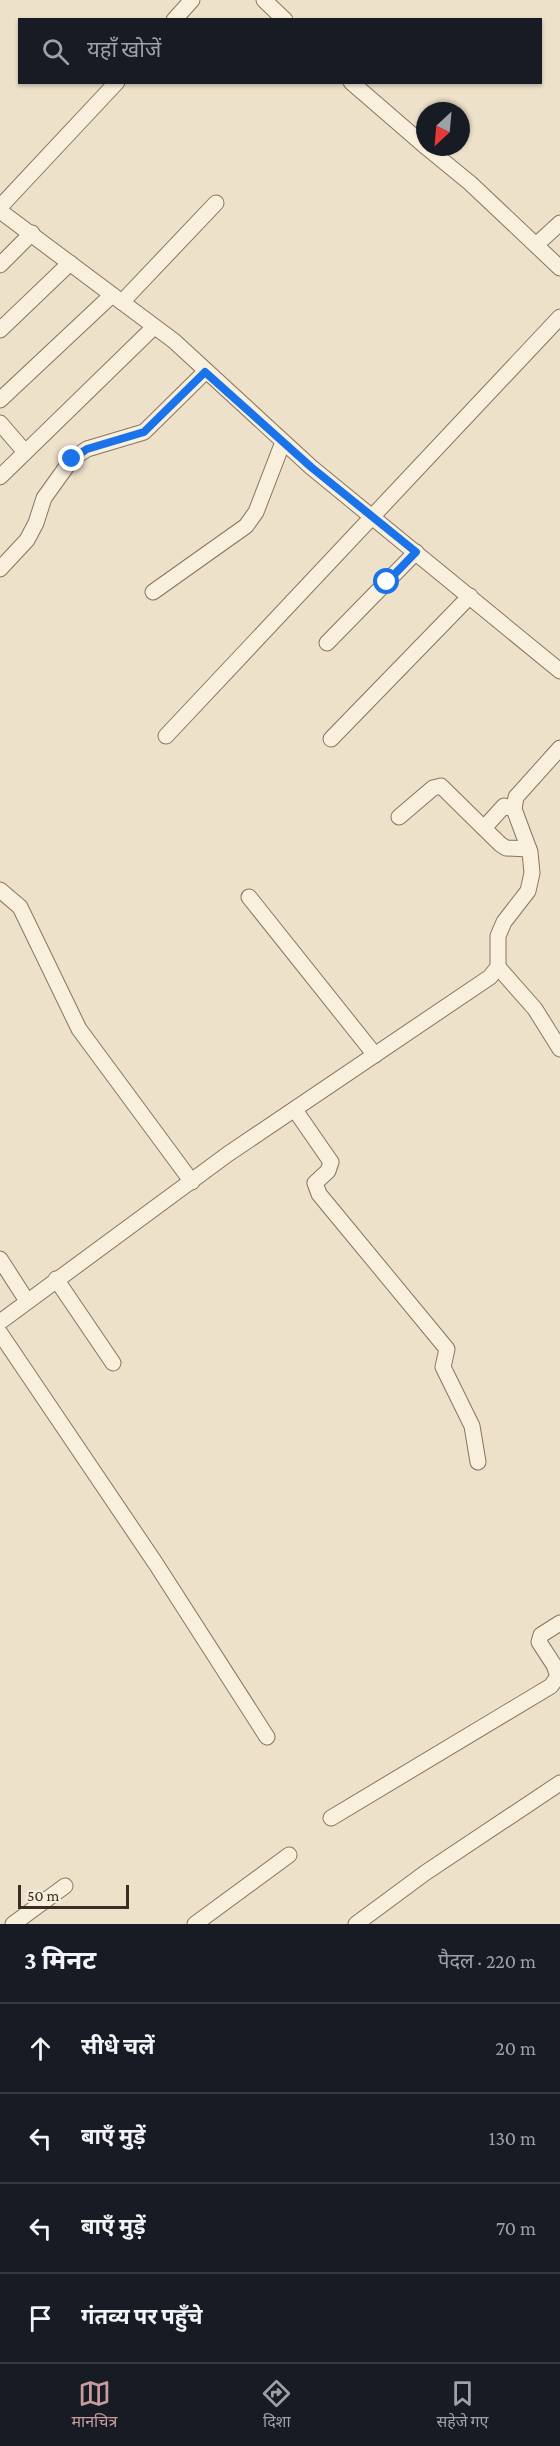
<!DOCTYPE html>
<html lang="hi">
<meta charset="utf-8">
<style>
:root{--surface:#171b24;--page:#242831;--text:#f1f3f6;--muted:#9ea1a6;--line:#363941;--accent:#c89c9f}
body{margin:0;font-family:"Crimson Pro","Noto Sans Devanagari",serif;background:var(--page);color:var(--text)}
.compass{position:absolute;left:416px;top:102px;width:54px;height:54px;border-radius:50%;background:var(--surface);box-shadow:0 2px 4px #0004;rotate:206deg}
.scale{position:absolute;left:18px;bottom:15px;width:111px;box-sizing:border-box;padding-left:6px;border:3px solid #3b2d21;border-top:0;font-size:16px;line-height:21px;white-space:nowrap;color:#3b2d21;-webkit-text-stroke:4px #f5ecd9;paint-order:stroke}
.stop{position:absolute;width:18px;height:18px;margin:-14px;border:4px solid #1a73e8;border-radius:50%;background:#fff}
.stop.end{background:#1a73e8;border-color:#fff;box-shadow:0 2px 6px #0008}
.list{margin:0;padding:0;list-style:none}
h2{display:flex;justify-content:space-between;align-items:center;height:78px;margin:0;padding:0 24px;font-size:26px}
h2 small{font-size:20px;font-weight:400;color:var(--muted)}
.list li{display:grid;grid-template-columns:39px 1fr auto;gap:18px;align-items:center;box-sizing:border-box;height:90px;padding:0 24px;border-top:2px solid var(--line)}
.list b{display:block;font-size:22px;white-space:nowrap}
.list em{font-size:20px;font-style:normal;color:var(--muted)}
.icon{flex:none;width:33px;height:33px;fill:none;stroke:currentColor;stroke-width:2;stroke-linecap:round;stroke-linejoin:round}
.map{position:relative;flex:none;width:560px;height:1924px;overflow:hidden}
.search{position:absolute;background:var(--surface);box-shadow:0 2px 4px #0004;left:18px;right:18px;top:18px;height:66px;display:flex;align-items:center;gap:15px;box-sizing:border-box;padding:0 21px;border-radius:0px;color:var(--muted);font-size:22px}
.sheet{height:438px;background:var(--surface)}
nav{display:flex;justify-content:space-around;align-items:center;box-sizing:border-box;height:84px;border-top:2px solid var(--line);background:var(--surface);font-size:16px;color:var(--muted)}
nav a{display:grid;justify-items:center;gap:3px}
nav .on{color:var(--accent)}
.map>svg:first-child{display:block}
</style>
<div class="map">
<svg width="560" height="1924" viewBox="0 0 560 1924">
<rect width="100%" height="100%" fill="#ede1ca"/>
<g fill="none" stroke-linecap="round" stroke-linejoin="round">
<!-- minor casing -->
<g stroke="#89745f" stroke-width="17">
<g id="minor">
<path d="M264,0L285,20"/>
<path d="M174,20L192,0"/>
<path d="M351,82L425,146"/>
<path d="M426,147L470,183L560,268"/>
<path d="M0,207L117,82"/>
<path d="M0,211L174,341L311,467L560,671"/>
<path d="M536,245L560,223"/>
<path d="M0,265L32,233"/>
<path d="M122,302L216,203"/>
<path d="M0,330L70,263"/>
<path d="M0,400L112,295"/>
<path d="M0,423L25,452"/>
<path d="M0,477L154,327"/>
<path d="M0,569L27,540L36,523L44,498L72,459L87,449L144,432L205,372"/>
<path d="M153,592L246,526L256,512L283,442"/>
<path d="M327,643L416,552"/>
<path d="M166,736L560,317"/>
<path d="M331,739L470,596"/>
<path d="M399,817L433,788L441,786L500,844L506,848L529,849"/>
<path d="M484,828L504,806L514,809"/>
<path d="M0,890L20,907L79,1029L192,1182"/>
<path d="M249,897L375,1055"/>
<path d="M498,967L535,1009L560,1049"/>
<path d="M295,1110L331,1162L328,1171L315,1183L319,1194L447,1349L443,1367L472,1426L478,1462"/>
<path d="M0,1259L27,1301"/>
<path d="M56,1279L113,1363"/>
<path d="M0,1322L228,1154L490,977L498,967V936L504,922L528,891L532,873L530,852L514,809L516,797L560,748"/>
<path d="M0,1333L156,1564L267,1737"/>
<path d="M331,1818L551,1686L558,1676L554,1665L539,1642L541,1635L560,1623"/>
<path d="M13,1924L65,1886"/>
<path d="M195,1924L289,1855"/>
<path d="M356,1924L425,1873L560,1783"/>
</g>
</g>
<!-- minor -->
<use href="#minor" stroke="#f8efdd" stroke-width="15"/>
</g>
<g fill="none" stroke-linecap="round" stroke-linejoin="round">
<!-- route -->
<path stroke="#1a73e8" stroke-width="8" d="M72,459L87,449L144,432L205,372L311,467L416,552L387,582"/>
</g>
</svg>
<svg class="compass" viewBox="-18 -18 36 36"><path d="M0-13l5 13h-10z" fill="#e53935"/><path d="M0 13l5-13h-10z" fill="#9ea1a6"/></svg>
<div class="scale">50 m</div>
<div class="stop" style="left:387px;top:582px"></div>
<div class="stop end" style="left:72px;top:459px"></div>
<div class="search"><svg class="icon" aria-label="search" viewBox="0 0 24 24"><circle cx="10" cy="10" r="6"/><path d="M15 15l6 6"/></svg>यहाँ खोजें</div>
</div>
<section class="sheet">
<h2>3 मिनट<small>पैदल · 220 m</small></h2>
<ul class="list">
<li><svg class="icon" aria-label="ahead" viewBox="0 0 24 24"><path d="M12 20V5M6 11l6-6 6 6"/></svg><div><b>सीधे चलें</b></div><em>20 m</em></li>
<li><svg class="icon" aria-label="left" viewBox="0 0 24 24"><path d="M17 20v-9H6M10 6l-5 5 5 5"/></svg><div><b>बाएँ मुड़ें</b></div><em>130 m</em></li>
<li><svg class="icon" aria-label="left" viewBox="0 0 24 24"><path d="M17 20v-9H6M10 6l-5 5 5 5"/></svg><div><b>बाएँ मुड़ें</b></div><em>70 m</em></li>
<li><svg class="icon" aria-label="arrive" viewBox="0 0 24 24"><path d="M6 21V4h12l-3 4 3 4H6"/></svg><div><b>गंतव्य पर पहुँचे</b></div></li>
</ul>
</section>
<nav>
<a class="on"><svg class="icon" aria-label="map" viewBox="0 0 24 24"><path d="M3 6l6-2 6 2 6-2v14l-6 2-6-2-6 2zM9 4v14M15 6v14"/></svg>मानचित्र</a>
<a><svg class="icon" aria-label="directions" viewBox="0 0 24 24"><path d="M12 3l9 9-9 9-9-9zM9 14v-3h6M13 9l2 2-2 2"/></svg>दिशा</a>
<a><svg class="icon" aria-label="saved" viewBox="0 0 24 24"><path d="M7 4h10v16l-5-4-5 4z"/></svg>सहेजे गए</a>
</nav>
